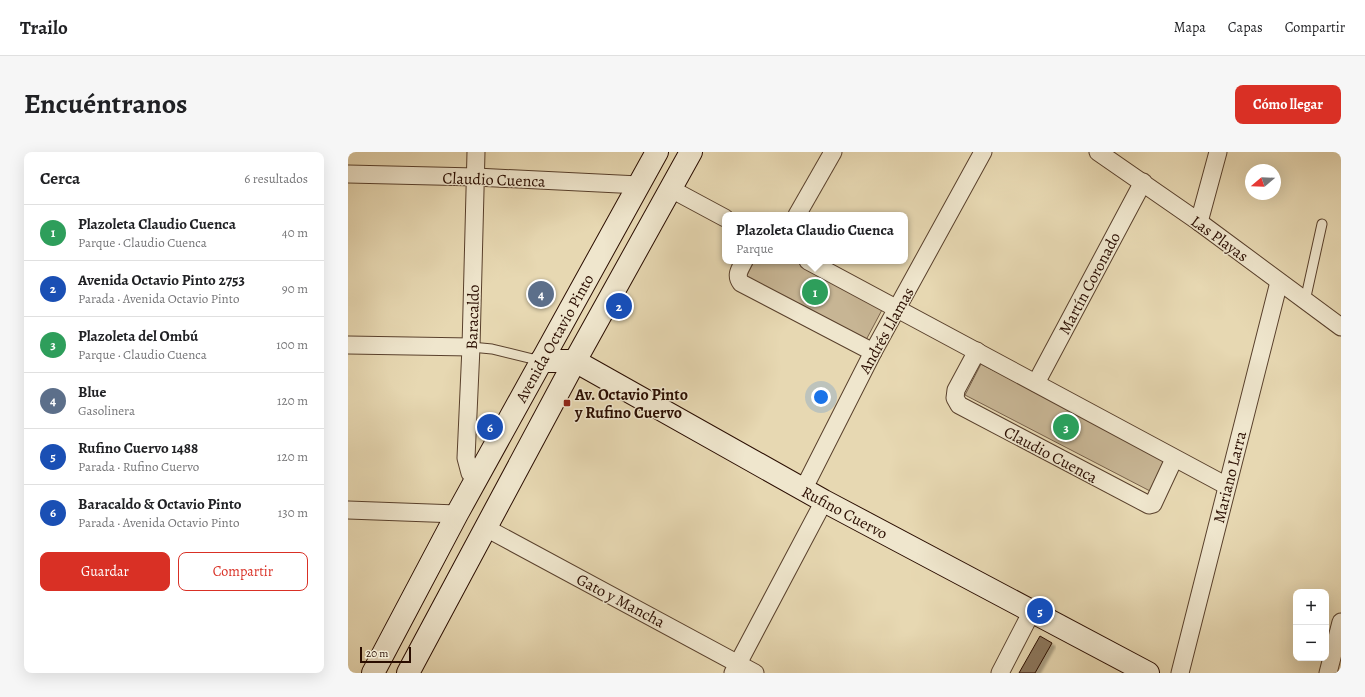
<!DOCTYPE html>
<html lang="es">
<meta charset="utf-8">
<style>
:root{--surface:#fff;--page:#f6f6f6;--text:#202124;--muted:#757577;--line:#e0e0e0;--accent:#d93025}
body{margin:0;font-family:Alegreya,serif;background:var(--page);color:var(--text)}
.controls{position:absolute;right:12px;bottom:12px;display:grid;overflow:hidden;border-radius:8px;box-shadow:0 4px 16px #0002}
.controls button{width:36px;height:36px;display:grid;place-items:center;padding:0;border:0;border-bottom:1px solid var(--line);background:var(--surface);color:var(--text);font:20px sans-serif}
.compass{position:absolute;left:897px;top:12px;width:36px;height:36px;border-radius:50%;background:var(--surface);box-shadow:0 4px 16px #0002;rotate:251deg}
.scale{position:absolute;left:12px;bottom:10px;width:51px;box-sizing:border-box;padding-left:4px;border:2px solid #2a0d00;border-top:0;font-size:11px;line-height:14px;white-space:nowrap;color:#2a0d00;-webkit-text-stroke:3px #efe6cd;paint-order:stroke}
.you{position:absolute;left:473px;top:245px;width:14px;height:14px;margin:-10px;border:3px solid #fff;border-radius:50%;background:#1a73e8;box-shadow:0 0 0 6px #1a73e833}
.badge{display:grid;place-items:center;width:26px;height:26px;border-radius:50%;background:var(--accent);color:#fff;font-size:13px;font-weight:700}
.pin{position:absolute;translate:-50% -50%;border:2px solid #fff;box-shadow:0 1px 4px #0006}
.popup{position:absolute;left:374px;top:60px;width:186px;height:52px;box-sizing:border-box;display:grid;place-content:center;border-radius:8px;background:var(--surface);filter:drop-shadow(0 1px 3px #0005);font-size:13px;white-space:nowrap;color:var(--muted)}
.popup b{font-size:15px;color:var(--text)}
.popup::after{content:'';position:absolute;left:50%;top:100%;margin-left:-8px;border:8px solid transparent;border-top-color:var(--surface)}
.list{margin:0;padding:0;list-style:none}
h2{display:flex;justify-content:space-between;align-items:center;height:52px;margin:0;padding:0 16px;font-size:17px}
h2 small{font-size:13px;font-weight:400;color:var(--muted)}
.list li{display:grid;grid-template-columns:26px 1fr auto;gap:12px;align-items:center;box-sizing:border-box;height:56px;padding:0 16px;border-top:1px solid var(--line)}
.list b{display:block;font-size:15px;white-space:nowrap}
.list p{margin:0;font-size:13px;white-space:nowrap;color:var(--muted)}
.list em{font-size:13px;font-style:normal;color:var(--muted)}
.actions{display:flex;gap:8px;padding:12px 16px}
.actions a{flex:1;padding:9px 0;border:1px solid var(--accent);border-radius:8px;text-align:center;font-size:14px;color:var(--accent)}
.actions .main{background:var(--accent);color:#fff}
.map{position:relative;flex:none;width:993px;height:521px;overflow:hidden;border-radius:8px}
header{display:flex;align-items:center;gap:24px;box-sizing:border-box;height:56px;padding:0 20px;background:var(--surface);border-bottom:1px solid var(--line)}
header strong{font-size:19px}
nav{display:flex;gap:22px;margin-inline-start:auto;font-size:14px}
.intro{display:flex;align-items:center;justify-content:space-between;box-sizing:border-box;height:96px;padding:0 24px}
h1{margin:0;font-size:28px}
.button{padding:10px 18px;border-radius:8px;background:var(--accent);color:#fff;font-size:14px;font-weight:700}
main{display:flex;gap:24px;padding:0 24px}
aside{flex:1;background:var(--surface);border-radius:8px;box-shadow:0 4px 16px #0002}
.map>svg:first-child{display:block}
</style>
<header>
<strong>Trailo</strong>
<nav><a>Mapa</a><a>Capas</a><a>Compartir</a></nav>
</header>
<div class="intro"><h1>Encuéntranos</h1><a class="button">Cómo llegar</a></div>
<main>
<aside>
<h2>Cerca<small>6 resultados</small></h2>
<ul class="list">
<li><span class="badge" style="background:#2e9e5b">1</span><div><b>Plazoleta Claudio Cuenca</b><p>Parque · Claudio Cuenca</p></div><em>40 m</em></li>
<li><span class="badge" style="background:#1a4fb4">2</span><div><b>Avenida Octavio Pinto 2753</b><p>Parada · Avenida Octavio Pinto</p></div><em>90 m</em></li>
<li><span class="badge" style="background:#2e9e5b">3</span><div><b>Plazoleta del Ombú</b><p>Parque · Claudio Cuenca</p></div><em>100 m</em></li>
<li><span class="badge" style="background:#5c6f8a">4</span><div><b>Blue</b><p>Gasolinera</p></div><em>120 m</em></li>
<li><span class="badge" style="background:#1a4fb4">5</span><div><b>Rufino Cuervo 1488</b><p>Parada · Rufino Cuervo</p></div><em>120 m</em></li>
<li><span class="badge" style="background:#1a4fb4">6</span><div><b>Baracaldo &amp; Octavio Pinto</b><p>Parada · Avenida Octavio Pinto</p></div><em>130 m</em></li>
</ul>
<div class="actions"><a class="main">Guardar</a><a>Compartir</a></div>
</aside>
<div class="map">
<svg width="993" height="521" viewBox="0 0 993 521">
<defs>
<filter id="shadow"><feDropShadow dx="3.5" dy="3.5" stdDeviation="1" flood-color="#0004"/></filter>
</defs>
<rect width="100%" height="100%" fill="#e7d8b2"/>
<filter id="stains"><feTurbulence type="fractalNoise" baseFrequency=".005" numOctaves="4"/><feColorMatrix values="0 0 0 0 .2 0 0 0 0 .09 0 0 0 0 .02 0 0 0 .5 -.17"/></filter>
<radialGradient id="worn" r=".72"><stop offset=".6" stop-color="#630" stop-opacity="0"/><stop offset="1" stop-color="#630" stop-opacity=".3"/></radialGradient>
<!-- green -->
<g fill="#c7b594" stroke="#78614a">
<path d="M406,109H446L535,156L518,188L398,125Z"/>
<path d="M633,212L818,308L802,339L617,243Z"/>
</g>
<!-- building -->
<path fill="#8c775d" stroke="#2a0d00" filter="url(#shadow)" d="M692,484L704,491L687,521H671Z"/>
<g fill="none" stroke-linecap="round" stroke-linejoin="round">
<!-- service casing -->
<g stroke="#59402c" stroke-width="11">
<g id="service">
<path d="M957,149L974,72"/>
<path d="M123,195L144,197L193,209"/>
</g>
</g>
<!-- minor casing -->
<g stroke="#59402c" stroke-width="19">
<g id="minor">
<path d="M750,0L851,70L993,175"/>
<path d="M0,22L128,25L291,33"/>
<path d="M323,37L377,66"/>
<path d="M449,63L485,0"/>
<path d="M851,70L870,0"/>
<path d="M396,109C392,117 387,123 393,131L525,200"/>
<path d="M460,109L879,334"/>
<path d="M0,193L123,195"/>
<path d="M629,199L608,238L607,246L611,253L801,353L805,352L826,307"/>
<path d="M688,231L795,30"/>
<path d="M128,328L122,321L118,306L123,195L128,0"/>
<path d="M455,338L525,200L635,0"/>
<path d="M0,358L109,362"/>
<path d="M138,376L407,521"/>
<path d="M385,521L476,349"/>
<path d="M652,521L684,459"/>
<path d="M832,521L931,130"/>
<path d="M980,521L993,470"/>
</g>
</g>
<!-- secondary casing -->
<g stroke="#2a0d00" stroke-width="24">
<g id="secondary">
<path d="M193,209H227L476,349L800,521"/>
<path d="M25,521L109,362L309,0"/>
<path d="M60,521L227,209L343,0"/>
</g>
</g>
<!-- service -->
<use href="#service" stroke="#efe6cd" stroke-width="9"/>
<!-- minor -->
<use href="#minor" stroke="#efe6cd" stroke-width="17"/>
<!-- secondary -->
<use href="#secondary" stroke="#efe6cd" stroke-width="22"/>
</g>
<!-- markers -->
<rect fill="#8f2418" stroke="#efe6cd" stroke-width="1.5" x="215" y="247" width="8" height="8" rx="2"/>
<g text-anchor="middle" stroke-width="3" stroke-linejoin="round" paint-order="stroke">
<!-- street labels -->
<g font-size="16" fill="#2a0d00" stroke="#efe6cd">
<text transform="translate(146 27) rotate(2)" y="6">Claudio Cuenca</text>
<text transform="translate(872 86) rotate(36)" y="6">Las Playas</text>
<text transform="translate(741 131) rotate(-62)" y="6">Martín Coronado</text>
<text transform="translate(124 165) rotate(-88)" y="6">Baracaldo</text>
<text transform="translate(538 178) rotate(-61)" y="6">Andrés Llamas</text>
<text transform="translate(206 186) rotate(-61)" y="6">Avenida Octavio Pinto</text>
<text transform="translate(703 302) rotate(28)" y="6">Claudio Cuenca</text>
<text transform="translate(881 325) rotate(-76)" y="6">Mariano Larra</text>
<text transform="translate(497 360) rotate(28)" y="6">Rufino Cuervo</text>
<text transform="translate(273 448) rotate(28)" y="6">Gato y Mancha</text>
</g>
<!-- poi labels -->
<g font-size="16" font-weight="bold" fill="#2a0d00" stroke="#efe6cd" text-anchor="start">
<text x="227" y="248">Av. Octavio Pinto<tspan x="227" dy="18">y Rufino Cuervo</tspan></text>
</g>
</g>
<rect width="100%" height="100%" filter="url(#stains)"/>
<rect width="100%" height="100%" fill="url(#worn)"/>
</svg>
<div class="controls">
<button>+</button>
<button>−</button>
</div>
<svg class="compass" viewBox="-18 -18 36 36"><path d="M0-13l5 13h-10z" fill="#e53935"/><path d="M0 13l5-13h-10z" fill="#757577"/></svg>
<div class="scale">20 m</div>
<div class="you"></div>
<div class="pin badge" style="left:467px;top:140px;background:#2e9e5b">1</div>
<div class="popup"><b>Plazoleta Claudio Cuenca</b>Parque</div>
<div class="pin badge" style="left:271px;top:154px;background:#1a4fb4">2</div>
<div class="pin badge" style="left:718px;top:275px;background:#2e9e5b">3</div>
<div class="pin badge" style="left:193px;top:142px;background:#5c6f8a">4</div>
<div class="pin badge" style="left:692px;top:459px;background:#1a4fb4">5</div>
<div class="pin badge" style="left:142px;top:275px;background:#1a4fb4">6</div>
</div>
</main>
